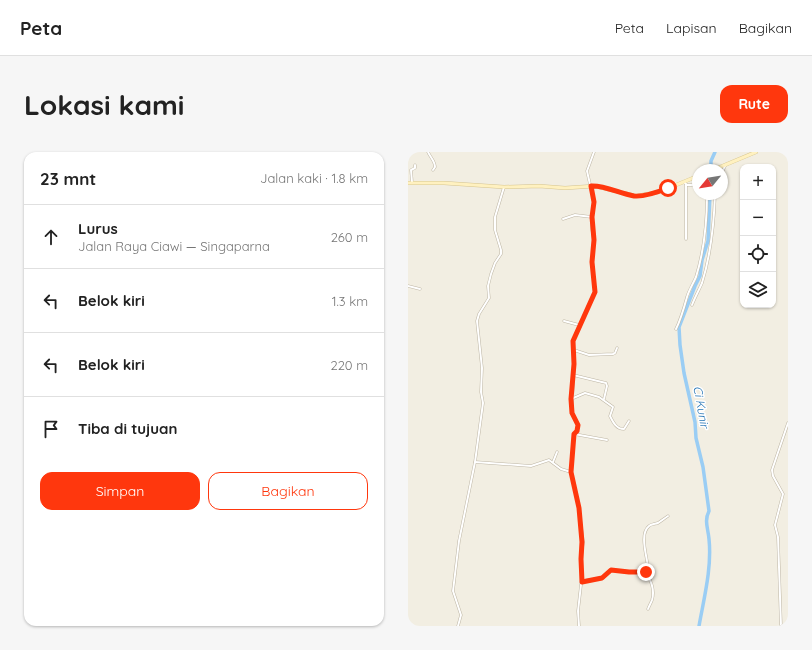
<!DOCTYPE html>
<html lang="id">
<meta charset="utf-8">
<style>
:root{--surface:#fff;--page:#f6f6f6;--text:#222;--muted:#767676;--line:#e0e0e0;--accent:#ff370d}
body{margin:0;font-family:Quicksand,sans-serif;background:var(--page);color:var(--text)}
.controls{position:absolute;right:12px;top:12px;display:grid;overflow:hidden;border-radius:8px;box-shadow:0 1px 3px #0004}
.controls button{width:36px;height:36px;display:grid;place-items:center;padding:0;border:0;border-bottom:1px solid var(--line);background:var(--surface);color:var(--text);font:20px sans-serif}
.compass{position:absolute;left:284px;top:12px;width:36px;height:36px;border-radius:50%;background:var(--surface);box-shadow:0 1px 3px #0004;rotate:240deg}
.stop{position:absolute;width:12px;height:12px;margin:-9px;border:3px solid #ff370d;border-radius:50%;background:#fff}
.stop.end{background:#ff370d;border-color:#fff;box-shadow:0 1px 4px #0008}
.list{margin:0;padding:0;list-style:none}
h2{display:flex;justify-content:space-between;align-items:center;height:52px;margin:0;padding:0 16px;font-size:17px}
h2 small{font-size:13px;font-weight:400;color:var(--muted)}
.list li{display:grid;grid-template-columns:26px 1fr auto;gap:12px;align-items:center;box-sizing:border-box;height:64px;padding:0 16px;border-top:1px solid var(--line)}
.list b{display:block;font-size:15px;white-space:nowrap}
.list p{margin:0;font-size:13px;white-space:nowrap;color:var(--muted)}
.list em{font-size:13px;font-style:normal;color:var(--muted)}
.actions{display:flex;gap:8px;padding:12px 16px}
.actions a{flex:1;padding:9px 0;border:1px solid var(--accent);border-radius:12px;text-align:center;font-size:14px;color:var(--accent)}
.actions .main{background:var(--accent);color:#fff}
.icon{flex:none;width:22px;height:22px;fill:none;stroke:currentColor;stroke-width:2;stroke-linecap:round;stroke-linejoin:round}
.map{position:relative;flex:none;width:380px;height:474px;overflow:hidden;border-radius:12px}
header{display:flex;align-items:center;gap:24px;box-sizing:border-box;height:56px;padding:0 20px;background:var(--surface);border-bottom:1px solid var(--line)}
header strong{font-size:19px}
nav{display:flex;gap:22px;margin-inline-start:auto;font-size:14px}
.intro{display:flex;align-items:center;justify-content:space-between;box-sizing:border-box;height:96px;padding:0 24px}
h1{margin:0;font-size:28px}
.button{padding:10px 18px;border-radius:12px;background:var(--accent);color:#fff;font-size:14px;font-weight:700}
main{display:flex;gap:24px;padding:0 24px}
aside{flex:1;background:var(--surface);border-radius:12px;box-shadow:0 1px 3px #0004}
.map>svg:first-child{display:block}
</style>
<header>
<strong>Peta</strong>
<nav><a>Peta</a><a>Lapisan</a><a>Bagikan</a></nav>
</header>
<div class="intro"><h1>Lokasi kami</h1><a class="button">Rute</a></div>
<main>
<aside>
<h2>23 mnt<small>Jalan kaki · 1.8 km</small></h2>
<ul class="list">
<li><svg class="icon" aria-label="ahead" viewBox="0 0 24 24"><path d="M12 20V5M6 11l6-6 6 6"/></svg><div><b>Lurus</b><p>Jalan Raya Ciawi — Singaparna</p></div><em>260 m</em></li>
<li><svg class="icon" aria-label="left" viewBox="0 0 24 24"><path d="M17 20v-9H6M10 6l-5 5 5 5"/></svg><div><b>Belok kiri</b></div><em>1.3 km</em></li>
<li><svg class="icon" aria-label="left" viewBox="0 0 24 24"><path d="M17 20v-9H6M10 6l-5 5 5 5"/></svg><div><b>Belok kiri</b></div><em>220 m</em></li>
<li><svg class="icon" aria-label="arrive" viewBox="0 0 24 24"><path d="M6 21V4h12l-3 4 3 4H6"/></svg><div><b>Tiba di tujuan</b></div></li>
</ul>
<div class="actions"><a class="main">Simpan</a><a>Bagikan</a></div>
</aside>
<div class="map">
<svg width="380" height="474" viewBox="0 0 380 474">
<rect width="100%" height="100%" fill="#f2eee2"/>
<g fill="none" stroke-linecap="round" stroke-linejoin="round">
<!-- river -->
<g stroke="#9acdf4" stroke-width="3.5">
<path d="M303,18V9L307,0"/>
<path d="M291,474C296,446 304,416 301,387C300,376 296,369 301,359L295,315L288,286L287,270L276,221L272,193L271,175L287,134L292,124L294,108L300,89L302,42"/>
</g>
<!-- minor casing -->
<g stroke="#beb6a5" stroke-width="3">
<g id="minor">
<path d="M20,0C22,5 27,9 27,15L25,18"/>
<path d="M314,20L317,14"/>
<path d="M4,30L3,18L7,16V13"/>
<path d="M276,30L279,33H290"/>
<path d="M278,33V87"/>
<path d="M155,67L167,63L184,65"/>
<path d="M0,134L12,137"/>
<path d="M284,153C287,145 291,138 294,131C303,102 306,72 307,42"/>
<path d="M156,169L171,173"/>
<path d="M268,177C273,167 276,156 279,145C281,138 285,132 288,125C296,99 299,70 299,42"/>
<path d="M166,198L181,203L205,202L207,201L209,196"/>
<path d="M165,223L198,231L199,234L196,247"/>
<path d="M163,247L177,241L191,245L205,255L202,264C205,270 208,277 216,277L221,269"/>
<path d="M166,282L199,288"/>
<path d="M67,310L123,314L141,308L153,317L163,320"/>
<path d="M145,310L149,300"/>
<path d="M238,420C243,429 247,438 244,448C243,451 241,454 240,457"/>
<path d="M174,429L195,426L203,418L221,420L240,419C241,409 230,383 241,374C243,372 247,372 250,371C253,369 257,366 260,364"/>
<path d="M50,474L53,463L45,439L51,389L67,310L75,251L73,240L74,216L69,169L71,162L81,146L80,134L83,122L87,111L93,102V98L87,78V65L96,35"/>
<path d="M171,474L170,459L174,424L173,407L175,390L171,356L163,320L166,282L169,279L170,273L164,261V254L166,212L165,189L187,140L184,110L186,89L184,77V65L186,50L179,19L186,0"/>
<path d="M373,474L370,385L367,373L375,342L365,324L364,318L380,271"/>
</g>
</g>
<!-- secondary casing -->
<g stroke="#d5c48f" stroke-width="4">
<g id="secondary">
<path d="M305,18L348,0"/>
<path d="M0,31H36L96,35L131,34L157,36L187,34L228,44L251,40L290,24"/>
</g>
</g>
<!-- minor -->
<use href="#minor" stroke="#fff" stroke-width="2"/>
<!-- secondary -->
<use href="#secondary" stroke="#fff1c0" stroke-width="3"/>
</g>
<g fill="none" stroke-linecap="round" stroke-linejoin="round">
<!-- route -->
<path stroke="#ff370d" stroke-width="5" d="M238,420H221L203,418L194,426L174,430L173,407L174,390L171,356L163,320L166,282L169,279L170,273L164,261L163,247L166,212L165,189L187,140L184,110L186,88L184,65L186,50L183,34C197,33 212,42 226,44C236,45 250,40 260,36"/>
</g>
<g text-anchor="middle" stroke-width="3" stroke-linejoin="round" paint-order="stroke">
<!-- water labels -->
<g font-size="12" font-style="italic" fill="#2675b5" stroke="#fff">
<text transform="translate(293 255) rotate(80)" y="4">Ci Kunir</text>
</g>
</g>
</svg>
<div class="controls">
<button>+</button>
<button>−</button>
<button><svg class="icon" aria-label="locate" viewBox="0 0 24 24"><circle cx="12" cy="12" r="6"/><path d="M12 2v4M12 18v4M2 12h4M18 12h4"/></svg></button>
<button><svg class="icon" aria-label="layers" viewBox="0 0 24 24"><path d="M12 4l9 5-9 5-9-5zM3 14l9 5 9-5"/></svg></button>
</div>
<svg class="compass" viewBox="-18 -18 36 36"><path d="M0-13l5 13h-10z" fill="#e53935"/><path d="M0 13l5-13h-10z" fill="#767676"/></svg>
<div class="stop" style="left:260px;top:36px"></div>
<div class="stop end" style="left:238px;top:420px"></div>
</div>
</main>
